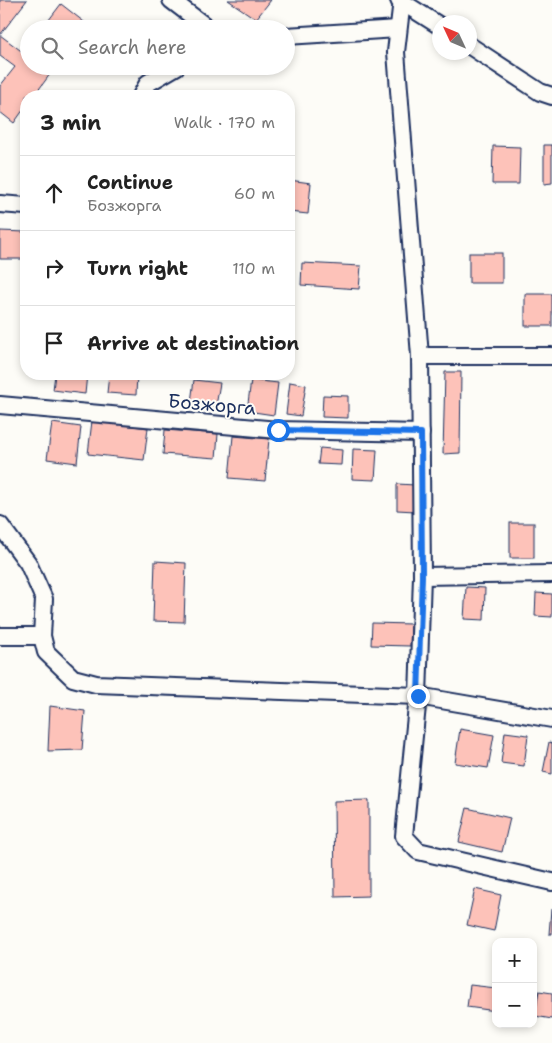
<!DOCTYPE html>
<meta charset="utf-8">
<style>
:root{--surface:#fff;--page:#f6f6f6;--text:#222;--muted:#767676;--line:#e0e0e0}
body{margin:0;font-family:"Shantell Sans",sans-serif;background:var(--page);color:var(--text)}
.controls{position:absolute;right:15px;bottom:15px;display:grid;overflow:hidden;border-radius:10px;box-shadow:0 2px 8px #0003}
.controls button{width:45px;height:45px;display:grid;place-items:center;padding:0;border:0;border-bottom:1px solid var(--line);background:var(--surface);color:var(--text);font:25px sans-serif}
.compass{position:absolute;left:432px;top:15px;width:45px;height:45px;border-radius:50%;background:var(--surface);box-shadow:0 2px 8px #0003;rotate:314deg}
.stop{position:absolute;width:15px;height:15px;margin:-11px;border:4px solid #1a73e8;border-radius:50%;background:#fff}
.stop.end{background:#1a73e8;border-color:#fff;box-shadow:0 1px 5px #0008}
.list{margin:0;padding:0;list-style:none}
h2{display:flex;justify-content:space-between;align-items:center;height:65px;margin:0;padding:0 20px;font-size:21px}
h2 small{font-size:16px;font-weight:400;color:var(--muted)}
.list li{display:grid;grid-template-columns:32px 1fr auto;gap:15px;align-items:center;box-sizing:border-box;height:75px;padding:0 20px;border-top:1px solid var(--line)}
.list b{display:block;font-size:19px;white-space:nowrap}
.list p{margin:0;font-size:16px;white-space:nowrap;color:var(--muted)}
.list em{font-size:16px;font-style:normal;color:var(--muted)}
.icon{flex:none;width:28px;height:28px;fill:none;stroke:currentColor;stroke-width:2;stroke-linecap:round;stroke-linejoin:round}
.map{position:relative;flex:none;width:552px;height:1043px;overflow:hidden}
.search{position:absolute;background:var(--surface);box-shadow:0 2px 8px #0003;left:20px;top:20px;width:275px;height:55px;display:flex;align-items:center;gap:12px;box-sizing:border-box;padding:0 18px;border-radius:28px;color:var(--muted);font-size:19px}
.panel{position:absolute;background:var(--surface);box-shadow:0 2px 8px #0003;left:20px;top:90px;width:275px;height:290px;border-radius:20px}
.map>svg:first-child{display:block}
</style>
<div class="map">
<svg width="552" height="1043" viewBox="0 0 552 1043">
<rect width="100%" height="100%" fill="#fdfcf7"/>
<filter id="ink" filterUnits="userSpaceOnUse"><feTurbulence type="fractalNoise" baseFrequency=".02" numOctaves="2"/><feDisplacementMap in="SourceGraphic" scale="10" xChannelSelector="R" yChannelSelector="G"/><feConvolveMatrix kernelMatrix="1 2 1 2 8 2 1 2 1" color-interpolation-filters="sRGB"/></filter>
<g filter="url(#ink)">
<!-- building -->
<g fill="#fdc2b9" stroke="#1b2f5e">
<path d="M0,0H27L0,35L24,53L29,47V66H56L34,96H26V106L14,123L0,112V86L15,67L0,56Z"/>
<path d="M228,0H271L256,19Z"/>
<path d="M61,4L88,25L84,29H42Z"/>
<path d="M544,145H552V183L544,184Z"/>
<path d="M493,146L520,147L519,184H492Z"/>
<path d="M289,180L311,183L308,214L289,212Z"/>
<path d="M0,231L26,232V259H0Z"/>
<rect x="469" y="253" width="33" height="30"/>
<path d="M302,263L361,266L359,289L301,285Z"/>
<rect x="525" y="294" width="27" height="32"/>
<path d="M445,372H461L460,453L443,454Z"/>
<path d="M55,374H87L85,394L53,390Z"/>
<path d="M109,374H137L136,395L107,393Z"/>
<path d="M194,380L220,383L216,406L191,402Z"/>
<path d="M251,380L278,383L274,415L247,411Z"/>
<path d="M290,382L306,385L301,416L286,414Z"/>
<path d="M323,395L348,396V418L322,417Z"/>
<path d="M92,421L148,428L144,460L88,454Z"/>
<path d="M52,423L81,427L77,463L47,459Z"/>
<path d="M165,430L218,434L216,458L163,454Z"/>
<path d="M233,436L269,439L265,481L229,478Z"/>
<path d="M320,448L342,450L341,465L318,464Z"/>
<path d="M353,449L377,450L375,480L352,479Z"/>
<path d="M397,484L415,485V511L397,510Z"/>
<rect x="510" y="523" width="24" height="35"/>
<path d="M155,561L186,563L184,622L153,621Z"/>
<path d="M466,587L485,588L484,620L464,619Z"/>
<path d="M536,593L552,594V617L535,616Z"/>
<path d="M372,623L411,624L410,646L371,645Z"/>
<path d="M50,706L85,711L82,750L48,751Z"/>
<path d="M460,729L494,735L488,768L455,763Z"/>
<path d="M505,732L528,735L524,766L501,763Z"/>
<path d="M549,742L552,743V774L543,772Z"/>
<path d="M369,800V896L335,897L334,801Z"/>
<path d="M467,808L510,818L502,852L459,842Z"/>
<path d="M475,889L501,895L494,931L467,925Z"/>
<path d="M551,909H552V934H549Z"/>
<path d="M470,985L496,988V1011L467,1007Z"/>
<path d="M539,991L552,993V1019L535,1016Z"/>
</g>
<g fill="none" stroke-linecap="round" stroke-linejoin="round">
<!-- minor casing -->
<g stroke="#1b2f5e" stroke-width="20">
<g id="minor">
<path d="M171,0L209,29"/>
<path d="M399,0L440,26"/>
<path d="M402,0L396,52L420,356L422,576L418,696L404,836L418,851L552,882"/>
<path d="M286,36L398,29"/>
<path d="M470,46L540,92L552,96"/>
<path d="M141,96L148,83L177,66"/>
<path d="M0,204L26,206"/>
<path d="M420,356H552"/>
<path d="M0,405L278,430L421,433"/>
<path d="M0,525L28,563L44,599L42,636L46,652L73,678L96,684L418,696L552,719"/>
<path d="M422,576L552,574"/>
<path d="M0,636H42"/>
</g>
</g>
<!-- minor -->
<use href="#minor" stroke="#fdfcf7" stroke-width="16"/>
</g>
</g>
<g fill="none" stroke-linecap="round" stroke-linejoin="round" filter="url(#ink)">
<!-- route -->
<path stroke="#1a73e8" stroke-width="6" d="M278,430L421,433L422,576L418,696"/>
</g>
<g text-anchor="middle" stroke-width="4" stroke-linejoin="round" paint-order="stroke">
<!-- street labels -->
<g font-size="19" fill="#1b2f5e" stroke="#fdfcf7">
<text transform="translate(212 404) rotate(5)" y="7">Бозжорга</text>
</g>
</g>
</svg>
<div class="controls">
<button>+</button>
<button>−</button>
</div>
<svg class="compass" viewBox="-18 -18 36 36"><path d="M0-13l5 13h-10z" fill="#e53935"/><path d="M0 13l5-13h-10z" fill="#767676"/></svg>
<div class="stop" style="left:278px;top:430px"></div>
<div class="stop end" style="left:418px;top:696px"></div>
<div class="search"><svg class="icon" aria-label="search" viewBox="0 0 24 24"><circle cx="10" cy="10" r="6"/><path d="M15 15l6 6"/></svg>Search here</div>
<section class="panel">
<h2>3 min<small>Walk · 170 m</small></h2>
<ul class="list">
<li><svg class="icon" aria-label="ahead" viewBox="0 0 24 24"><path d="M12 20V5M6 11l6-6 6 6"/></svg><div><b>Continue</b><p>Бозжорга</p></div><em>60 m</em></li>
<li><svg class="icon" aria-label="right" viewBox="0 0 24 24"><path d="M7 20v-9h11M14 6l5 5-5 5"/></svg><div><b>Turn right</b></div><em>110 m</em></li>
<li><svg class="icon" aria-label="arrive" viewBox="0 0 24 24"><path d="M6 21V4h12l-3 4 3 4H6"/></svg><div><b>Arrive at destination</b></div></li>
</ul>
</section>
</div>
